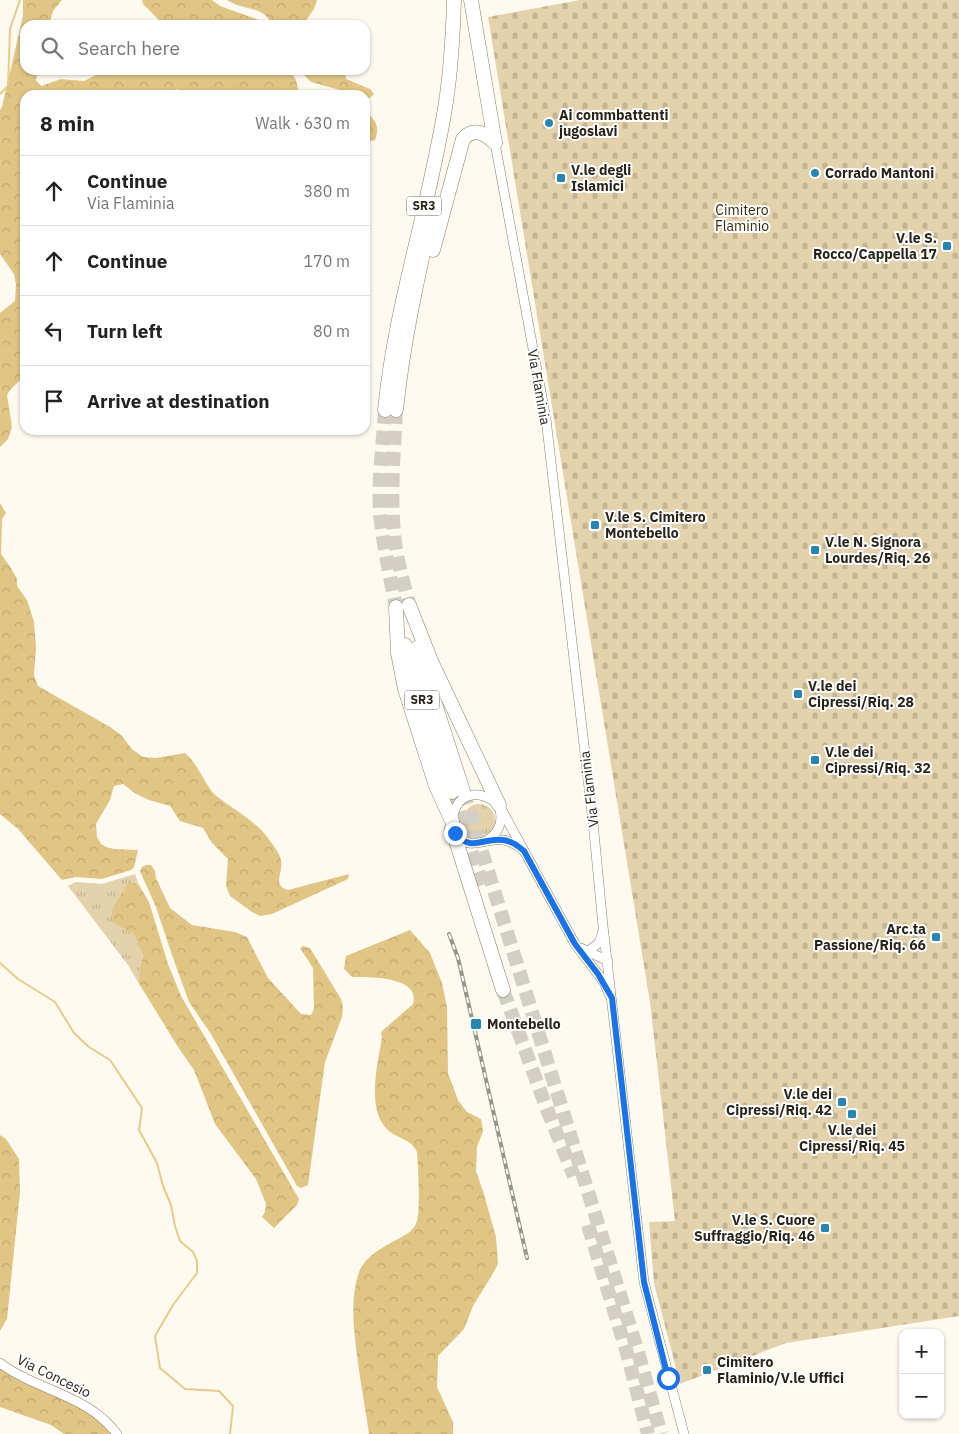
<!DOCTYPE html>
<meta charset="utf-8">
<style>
:root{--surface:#fff;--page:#f2f2f2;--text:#222;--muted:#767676;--line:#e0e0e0}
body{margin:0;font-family:"IBM Plex Sans",sans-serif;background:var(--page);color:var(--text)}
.controls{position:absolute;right:15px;bottom:15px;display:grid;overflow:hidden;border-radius:10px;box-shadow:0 1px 4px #0004}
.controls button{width:45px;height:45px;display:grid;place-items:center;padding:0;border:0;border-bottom:1px solid var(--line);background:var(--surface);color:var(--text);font:25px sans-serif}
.stop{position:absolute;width:15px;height:15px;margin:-11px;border:4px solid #1a73e8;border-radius:50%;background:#fff}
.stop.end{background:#1a73e8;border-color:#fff;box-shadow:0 1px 5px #0008}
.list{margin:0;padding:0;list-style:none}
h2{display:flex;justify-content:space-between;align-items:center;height:65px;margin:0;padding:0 20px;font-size:21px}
h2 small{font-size:16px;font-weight:400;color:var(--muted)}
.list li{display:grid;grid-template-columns:32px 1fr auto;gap:15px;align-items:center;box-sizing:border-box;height:70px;padding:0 20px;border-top:1px solid var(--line)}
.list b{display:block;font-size:19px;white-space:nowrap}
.list p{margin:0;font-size:16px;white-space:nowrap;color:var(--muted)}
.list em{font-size:16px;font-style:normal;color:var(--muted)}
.icon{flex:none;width:28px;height:28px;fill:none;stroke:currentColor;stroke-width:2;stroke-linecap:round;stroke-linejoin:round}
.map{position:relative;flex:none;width:959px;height:1434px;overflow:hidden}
.search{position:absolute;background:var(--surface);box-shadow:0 1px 4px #0004;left:20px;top:20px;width:350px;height:55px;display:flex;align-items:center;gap:12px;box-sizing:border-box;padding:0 18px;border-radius:15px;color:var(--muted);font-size:19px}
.panel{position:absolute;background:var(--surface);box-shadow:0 1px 4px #0004;left:20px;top:90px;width:350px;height:345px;border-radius:15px}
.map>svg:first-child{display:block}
</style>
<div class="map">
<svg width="959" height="1434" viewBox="0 0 959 1434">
<defs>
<pattern id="grass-tufts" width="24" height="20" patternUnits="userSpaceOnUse" patternTransform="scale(1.25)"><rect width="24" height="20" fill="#e3d2ab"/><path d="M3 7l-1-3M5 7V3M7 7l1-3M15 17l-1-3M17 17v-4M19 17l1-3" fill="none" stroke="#c3b493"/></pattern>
<pattern id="forest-crowns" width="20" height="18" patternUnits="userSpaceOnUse" patternTransform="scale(1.25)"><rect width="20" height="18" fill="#e0c584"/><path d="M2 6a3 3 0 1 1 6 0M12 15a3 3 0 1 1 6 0" fill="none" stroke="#c0a971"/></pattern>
<pattern id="cemetery-stones" width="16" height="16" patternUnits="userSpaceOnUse" patternTransform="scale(1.25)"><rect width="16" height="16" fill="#e3d2ab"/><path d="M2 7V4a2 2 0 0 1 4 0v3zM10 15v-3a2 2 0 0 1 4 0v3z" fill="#c3b493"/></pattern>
</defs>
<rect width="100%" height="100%" fill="#fefaf0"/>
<!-- grass -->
<g fill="url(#grass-tufts)">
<circle cx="479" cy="820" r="16"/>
<path d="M135,874L139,885L132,882L112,910V921L134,934L143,956L140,968L138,982L128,965L68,886L76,882L102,884Z"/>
</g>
<!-- forest -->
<g fill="url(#forest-crowns)">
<path d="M23,0H62L53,11L49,25H25V70H38L36,80L41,86L61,79L84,81L106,70H289L296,80L299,93L308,95H187L177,89L173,91L172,95H25V375L10,390L7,395L12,427L8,439L0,447V313L15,301L16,285L14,274L0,254V110L2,107L23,16Z"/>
<path d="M142,0H212L220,6L267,23V25H164L143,4Z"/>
<path d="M227,0H317L314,9L303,25H272C264,5 243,11 227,0Z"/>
<path d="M299,70H345L346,79L370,89L374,94L370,98L365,97V95H358L311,82Z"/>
<path d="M365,112C376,120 380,126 375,140L365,142Z"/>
<path d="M0,503L6,513L2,519L1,554L11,568L17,579V586L27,600L34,622L36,648L34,675L38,686L110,727L121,735L132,749L143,757L156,758L185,753C198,764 203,781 214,794C217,797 222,800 226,803C241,814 260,825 270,841C274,846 280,854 281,860C284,872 271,885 288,890L349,874L348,879L272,914L260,916L252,912L230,896L226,886L228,859L212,843L203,828L180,821L170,806L149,800L136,794L123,784L114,786L110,800L96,824L97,837L101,844L106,847L114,849L138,850L134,867L131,870L102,879L76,877L62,880L18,829L0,814Z"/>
<path d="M146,865H151L155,871L156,878L170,908L192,925L235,932L247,937L268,978L301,1014L311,1015L314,1009L313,968L300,948L303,946L310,948L341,999L343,1007L342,1017L325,1062L308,1185L301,1188L297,1186L211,1034L189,1002L172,955L156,907L140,871L142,867Z"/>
<path d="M132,882L139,885L149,902L168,964L181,996L299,1199L297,1205L274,1228L262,1217L265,1212L266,1204L256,1179L215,1124L194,1070L178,1047L138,982L140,968L143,956L134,934L112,922V910L126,886Z"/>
<path d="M410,930L430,953L442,983L447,1007L448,1073L458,1100L467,1112L481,1119L483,1131L477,1147L476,1171L483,1191L496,1237L498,1264L492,1275L473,1306L464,1329L438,1356L437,1387L453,1422V1434H369C366,1413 362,1391 359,1370C355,1339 349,1305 358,1275C363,1258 381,1248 396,1240C405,1235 411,1233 416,1224C421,1213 418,1166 417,1152C411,1139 399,1139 389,1131C365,1111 378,1063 382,1037L381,1032L413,1004C421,976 369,977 352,977L344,969L346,956Z"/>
<path d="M0,1135L6,1139L19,1159L20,1192L7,1319L0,1331Z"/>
<path d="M0,1367L90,1412L106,1425L113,1434H64L51,1425L0,1407Z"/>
</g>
<!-- cemetery -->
<path fill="url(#cemetery-stones)" d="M580,0H959V1316L786,1343L680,1384L654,1283L649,1222L675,1221L650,1002L488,17Z"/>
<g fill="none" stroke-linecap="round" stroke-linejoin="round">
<!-- stream -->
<g stroke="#e7cb8b" stroke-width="2">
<path d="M0,94L8,86L10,29L20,0"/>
<path d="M0,963L18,979L55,1002L74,1033L89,1047L110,1060L142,1108L139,1130L157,1163L163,1186L171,1205L175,1226L180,1241L193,1252L197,1261V1273L173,1305L155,1336L160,1368L185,1389L219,1391L233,1406L230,1434"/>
</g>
<!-- highway-tunnel -->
<g stroke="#d3cfc5" stroke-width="14" stroke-dasharray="14 7" stroke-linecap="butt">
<path d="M385,410C383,444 378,479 380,513C383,545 390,576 396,607"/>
<path d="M396,410C394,455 389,503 396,549C399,568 405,587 409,605"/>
<path d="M463,791L638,1352L661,1434"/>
<path d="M452,792L484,889"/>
<path d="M503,990L548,1112L574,1176"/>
<path d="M588,1225L627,1353L648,1434"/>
</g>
<!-- minor casing -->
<g stroke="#8a816a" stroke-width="10">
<g id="minor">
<path d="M495,143L546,419L593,822L603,926L644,1282L684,1434"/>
<path d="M452,821C456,792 478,788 499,805L575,944L598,974L604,982L609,994"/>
<path d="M455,833C470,853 484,837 503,840C511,841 518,846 524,851"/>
<path d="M486,841C498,834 503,823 500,810"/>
<path d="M581,948L608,961"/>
<path d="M587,952L599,943L603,931"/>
<path d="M0,1363C37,1391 87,1394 117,1434"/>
</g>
</g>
<!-- highway casing -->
<g stroke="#8a816a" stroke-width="15">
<g id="highway">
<path d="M471,0L495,143"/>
<path d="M433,250L463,139C474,127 485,133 495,143"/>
<path d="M385,410C395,305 430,206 446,102C451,68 453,34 454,0"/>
<path d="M396,410C403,343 417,279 432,214"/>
<path d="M409,605L431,661L499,805"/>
<path d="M396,607L398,653L405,689L436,786L452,821"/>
<path d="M405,645L452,792"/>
<path d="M417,648L463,791"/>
<path d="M452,828L503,990"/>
</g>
</g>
<!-- minor -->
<use href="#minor" stroke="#fff" stroke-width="9"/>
<!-- highway -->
<use href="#highway" stroke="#fff" stroke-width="14"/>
<!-- rail casing -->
<g stroke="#98948a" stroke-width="4">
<path id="rail" d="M449,934L458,958L527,1258"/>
</g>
<!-- rail -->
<use href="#rail" stroke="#fff" stroke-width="2" stroke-dasharray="5.5" stroke-linecap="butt"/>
</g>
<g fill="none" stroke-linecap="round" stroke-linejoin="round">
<!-- route -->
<path stroke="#1a73e8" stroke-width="6" d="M455,833C471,853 484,837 503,840C512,841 518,846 524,851L575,944L598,974L612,998L644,1282L668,1378"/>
</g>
<!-- markers -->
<g fill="#2885b2" stroke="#fff" stroke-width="2">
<circle cx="549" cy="123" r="5"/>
<circle cx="815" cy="173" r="5"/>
<rect x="556" y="173" width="10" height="10" rx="2.5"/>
<rect x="942" y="241" width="10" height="10" rx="2.5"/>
<rect x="590" y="520" width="10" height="10" rx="2.5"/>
<rect x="810" y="545" width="10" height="10" rx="2.5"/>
<rect x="793" y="689" width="10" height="10" rx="2.5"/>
<rect x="810" y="755" width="10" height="10" rx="2.5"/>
<rect x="931" y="932" width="10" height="10" rx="2.5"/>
<rect x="470" y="1018" width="12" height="12" rx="2.5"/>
<rect x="837" y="1097" width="10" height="10" rx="2.5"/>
<rect x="847" y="1109" width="10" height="10" rx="2.5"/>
<rect x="820" y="1223" width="10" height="10" rx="2.5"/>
<rect x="702" y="1365" width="10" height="10" rx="2.5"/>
</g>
<g text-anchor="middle" stroke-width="4" stroke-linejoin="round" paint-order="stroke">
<!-- shield labels -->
<g fill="#fff" stroke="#68665f" stroke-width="1">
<rect x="406.5" y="196.5" width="35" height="19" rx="4"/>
<rect x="404.5" y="690.5" width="35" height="19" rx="4"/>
</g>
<g font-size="12" font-weight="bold" fill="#28241a">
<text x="424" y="210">SR3</text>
<text x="422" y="704">SR3</text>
</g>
<!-- poi labels -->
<g font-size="14" font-weight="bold" fill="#28241a" stroke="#fff" text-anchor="start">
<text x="559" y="120">Ai commbattenti<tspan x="559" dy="16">jugoslavi</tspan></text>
<text x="571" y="175">V.le degli<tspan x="571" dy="16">Islamici</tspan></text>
<text x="825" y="178">Corrado Mantoni</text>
<text x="937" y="243" text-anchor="end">V.le S.<tspan x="937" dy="16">Rocco/Cappella 17</tspan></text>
<text x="605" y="522">V.le S. Cimitero<tspan x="605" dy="16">Montebello</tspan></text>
<text x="825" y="547">V.le N. Signora<tspan x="825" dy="16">Lourdes/Riq. 26</tspan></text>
<text x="808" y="691">V.le dei<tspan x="808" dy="16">Cipressi/Riq. 28</tspan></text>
<text x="825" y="757">V.le dei<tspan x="825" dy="16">Cipressi/Riq. 32</tspan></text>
<text x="926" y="934" text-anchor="end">Arc.ta<tspan x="926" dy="16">Passione/Riq. 66</tspan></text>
<text x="487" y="1029">Montebello</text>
<text x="832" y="1099" text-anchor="end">V.le dei<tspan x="832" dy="16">Cipressi/Riq. 42</tspan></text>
<text x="852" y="1135" text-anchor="middle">V.le dei<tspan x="852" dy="16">Cipressi/Riq. 45</tspan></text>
<text x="815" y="1225" text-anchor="end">V.le S. Cuore<tspan x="815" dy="16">Suffraggio/Riq. 46</tspan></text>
<text x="717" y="1367">Cimitero<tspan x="717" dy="16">Flaminio/V.le Uffici</tspan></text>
</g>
<!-- park labels -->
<g font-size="14" fill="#362b0d" stroke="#fff">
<text x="742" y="215">Cimitero<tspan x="742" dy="16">Flaminio</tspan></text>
</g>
<!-- street labels -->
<g font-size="14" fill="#28241a" stroke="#fff">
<text transform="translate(539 387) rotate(80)" y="5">Via Flaminia</text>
<text transform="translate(589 789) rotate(-97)" y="5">Via Flaminia</text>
<text transform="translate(54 1376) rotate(26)" y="5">Via Concesio</text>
</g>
</g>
</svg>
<div class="controls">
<button>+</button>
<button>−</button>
</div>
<div class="stop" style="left:668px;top:1378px"></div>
<div class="stop end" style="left:455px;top:833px"></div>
<div class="search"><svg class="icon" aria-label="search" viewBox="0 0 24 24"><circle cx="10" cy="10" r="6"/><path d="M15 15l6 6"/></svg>Search here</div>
<section class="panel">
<h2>8 min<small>Walk · 630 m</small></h2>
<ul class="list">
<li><svg class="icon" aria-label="ahead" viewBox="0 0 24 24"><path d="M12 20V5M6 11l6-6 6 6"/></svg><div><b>Continue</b><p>Via Flaminia</p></div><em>380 m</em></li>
<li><svg class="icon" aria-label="ahead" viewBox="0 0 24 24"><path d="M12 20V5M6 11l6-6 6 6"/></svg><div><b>Continue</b></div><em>170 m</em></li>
<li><svg class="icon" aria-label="left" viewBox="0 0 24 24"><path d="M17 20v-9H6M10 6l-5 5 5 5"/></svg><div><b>Turn left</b></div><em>80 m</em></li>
<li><svg class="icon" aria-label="arrive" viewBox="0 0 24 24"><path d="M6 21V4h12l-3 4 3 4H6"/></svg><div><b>Arrive at destination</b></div></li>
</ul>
</section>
</div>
